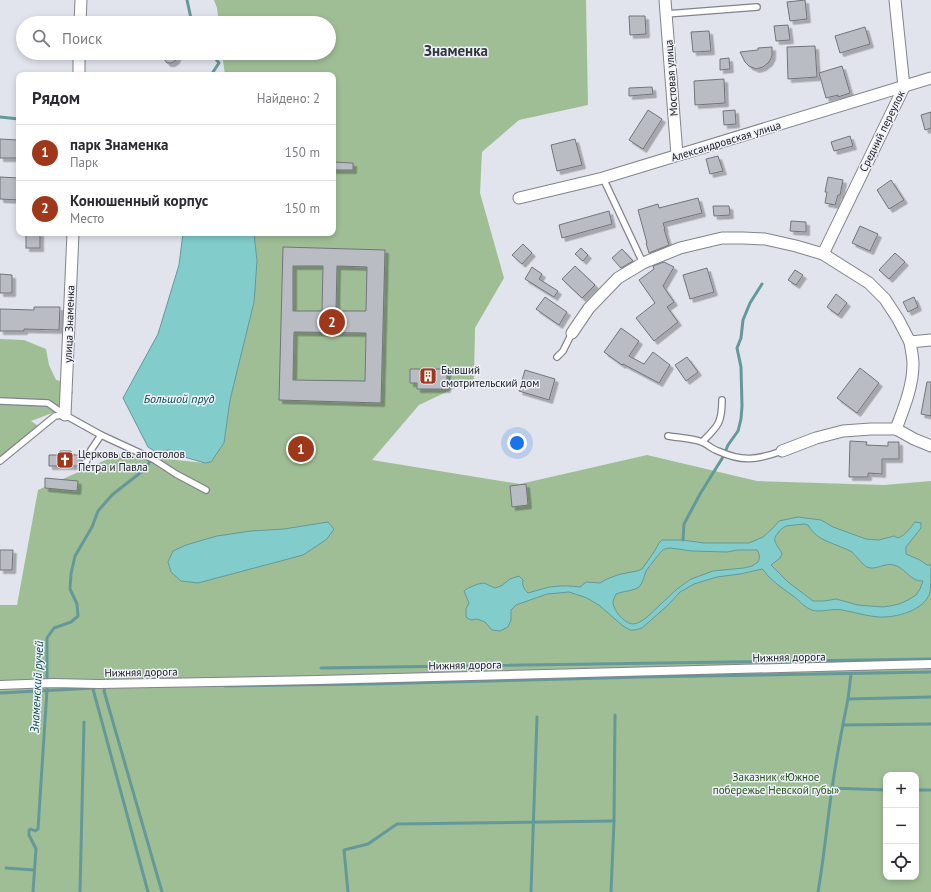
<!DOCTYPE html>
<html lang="ru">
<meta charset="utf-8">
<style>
:root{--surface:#fff;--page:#f2f2f3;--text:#2b2b33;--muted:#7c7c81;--line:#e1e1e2;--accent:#9f371a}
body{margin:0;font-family:"PT Sans",sans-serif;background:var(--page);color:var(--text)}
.controls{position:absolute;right:12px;bottom:12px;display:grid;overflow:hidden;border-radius:8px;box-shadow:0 2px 6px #0003}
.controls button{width:36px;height:36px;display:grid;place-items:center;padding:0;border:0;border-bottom:1px solid var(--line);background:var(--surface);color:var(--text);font:20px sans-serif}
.you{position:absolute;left:517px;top:443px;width:14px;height:14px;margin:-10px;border:3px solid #fff;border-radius:50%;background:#1a73e8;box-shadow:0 0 0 6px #1a73e833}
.badge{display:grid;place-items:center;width:26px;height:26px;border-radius:50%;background:var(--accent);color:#fff;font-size:13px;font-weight:700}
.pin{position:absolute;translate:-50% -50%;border:2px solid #fff;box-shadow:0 1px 4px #0006}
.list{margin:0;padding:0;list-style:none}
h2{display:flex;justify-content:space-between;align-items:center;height:52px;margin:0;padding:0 16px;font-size:17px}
h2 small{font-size:13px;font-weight:400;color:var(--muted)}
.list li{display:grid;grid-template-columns:26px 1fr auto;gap:12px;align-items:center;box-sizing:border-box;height:56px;padding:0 16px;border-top:1px solid var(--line)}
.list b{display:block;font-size:15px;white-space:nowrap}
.list p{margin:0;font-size:13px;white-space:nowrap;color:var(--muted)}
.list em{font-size:13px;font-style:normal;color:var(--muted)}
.icon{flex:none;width:22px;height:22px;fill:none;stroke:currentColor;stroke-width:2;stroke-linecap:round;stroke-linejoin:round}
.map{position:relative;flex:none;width:931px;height:892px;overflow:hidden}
.search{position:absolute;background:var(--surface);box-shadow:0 2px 6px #0003;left:16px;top:16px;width:320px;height:44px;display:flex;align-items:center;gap:10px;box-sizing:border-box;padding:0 14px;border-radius:22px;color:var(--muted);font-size:15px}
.panel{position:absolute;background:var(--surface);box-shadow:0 2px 6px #0003;left:16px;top:72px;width:320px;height:164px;border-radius:8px}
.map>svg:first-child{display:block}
</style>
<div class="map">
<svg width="931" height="892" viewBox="0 0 931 892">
<defs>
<filter id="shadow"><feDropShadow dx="3.5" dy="3.5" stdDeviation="0" flood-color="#0004"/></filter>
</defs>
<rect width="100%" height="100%" fill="#e1e4ec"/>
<!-- green -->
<g fill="#9fbe96" fill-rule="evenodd">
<path d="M214,0H586L588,105L519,120L482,152L480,193L504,278L475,328L474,379L419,405L372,460L520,484L647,455L757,481L884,485L931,481V892H0V605H17L38,490L119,454L205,463L211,462L224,443L230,400L257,261L254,233H333V75H225L222,53H329V23H219L217,8ZM886,775H916V877H886Z"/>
<path d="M0,339L24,340L46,349L49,365L56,380L69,383L73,392L69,404L52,413L31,421L38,426L0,457Z"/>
</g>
<!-- water -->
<g fill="#82cccc" stroke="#659999" fill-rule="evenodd">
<path d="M183,233H254L257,261L254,302L230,400L224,443L211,462L205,463L181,456L169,450L156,452L148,447L123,398L158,334L179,265Z"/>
<path d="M798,517L821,520L833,527L866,539L879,540L894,536L898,538C906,535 910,528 915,522L921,523V528L906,547V554L920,560L927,565H931C931,572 931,585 930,592C925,611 895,618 878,617C866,616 854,612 842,610C832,608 821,613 812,610C806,608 801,603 797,599C788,592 777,585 768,576C766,574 765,571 762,569L740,574L717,577L694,584L680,592L668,605L642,628L635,630H630L623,626L600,606L595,603L587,598L569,592L547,594L516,605L511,610V620L508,627L500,631L492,630L485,622L477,619L471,620L466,617V609L469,603L464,591L468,588L478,584L484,583L495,588L501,586L510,579L519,576L523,580C522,586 524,589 528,593L549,587L560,586H569L580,587L586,582L600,583L607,579L615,576L621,574L637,571L642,569L654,552L659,543L662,540H683L704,543H749L763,537L773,528L779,521ZM804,524L808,525C816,539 827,541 841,547C844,548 848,550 852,552C856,556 863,565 867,567C876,571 885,562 894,565C906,568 910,582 923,581L920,589L916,595L908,600L899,604L890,606L883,607L858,605L836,599L824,601H813L788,582L771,565L780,558L782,554C779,546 770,541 778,533C780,530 782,528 786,526ZM670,548L692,551L727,552L738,550H757C760,554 760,558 758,562L752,566L744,568L713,571L691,579L677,589L646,618C642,621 637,624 632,624C623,622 614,611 613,603C613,599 615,597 616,594C623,591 635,591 640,586C643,582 644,576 646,571C649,567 660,552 664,549C665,549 669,548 670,548Z"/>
<path d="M328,522L334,529L327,539L303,555L198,583L181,581L171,572L168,562L173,551L186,545L217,536L251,531L284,529Z"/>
</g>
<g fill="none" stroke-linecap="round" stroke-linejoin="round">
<!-- stream -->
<g stroke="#659999" stroke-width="3">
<path d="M187,0L192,23"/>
<path d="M211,53L219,63L213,72L215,75"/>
<path d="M0,117L19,119"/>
<path d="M683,540L684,524L700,494L723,457L728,445L738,431L741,419L742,406L741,367L737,348L741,338L743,320L750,303L762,284"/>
<path d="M321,668L931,659"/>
<path d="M225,686L368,684L643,677L931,672"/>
<path d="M105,687L104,691L162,892"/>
<path d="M93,689L148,892"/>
<path d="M0,693L95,688"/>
<path d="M848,699L851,674"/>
<path d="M843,725L931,724"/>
<path d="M832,788L886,790"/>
<path d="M916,790H931"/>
<path d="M6,868L34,870"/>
<path d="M33,892L36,849L29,835V830L31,829L35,831L38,829L47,690V638L54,628L71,622L78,616L77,604L70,589L71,574L75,556L92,527L98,511L112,495L145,469L156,452"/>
<path d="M80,892L84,722"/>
<path d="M348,892L344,850L368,844L397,824L614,821"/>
<path d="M531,892L537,717"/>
<path d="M611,892L614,821L615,715"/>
<path d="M818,892C824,858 827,823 832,789C836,759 842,729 848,699L931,697"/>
</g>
</g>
<!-- building -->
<g fill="#b9bcc3" stroke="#72747b" fill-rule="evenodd" filter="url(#shadow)">
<path d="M805,0L807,19L790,21L787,2Z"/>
<path d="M629,16H645L646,34L630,35Z"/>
<path d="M788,25L790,40L776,41L774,26Z"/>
<path d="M865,27L870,44L840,53L835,36Z"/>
<path d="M709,31L711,51L693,52L691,32Z"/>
<path d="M815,46L817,77L788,79L787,47Z"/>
<path d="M772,47V56L769,62L763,67L756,69L749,66L745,62L740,52L758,50V48Z"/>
<path d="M163,53H177V57L176,60L172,63H167L164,59Z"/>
<path d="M729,58L730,69L720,70V59Z"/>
<path d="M842,66L850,93L838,97V95L826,98L819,73Z"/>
<path d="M724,79L725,103L695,105L694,81Z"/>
<path d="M652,87L653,94L629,96V88Z"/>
<path d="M648,110L662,119L643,149L629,140Z"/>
<path d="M735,110L736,124L724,125L723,111Z"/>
<path d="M931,112V128L925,130L921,115Z"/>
<path d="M850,136L853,146L834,151L831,142Z"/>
<path d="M0,139L19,140V158H0Z"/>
<path d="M575,139L582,165L557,171L551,145Z"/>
<path d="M718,156L723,171L710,174L706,159Z"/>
<path d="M333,162L353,163V170H333Z"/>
<path d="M0,177L19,178V200L0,199Z"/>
<path d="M828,177L843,180L840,195H838L835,205L825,203L827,192H825Z"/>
<path d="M891,180L904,200L889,209L877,190Z"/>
<path d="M698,198L702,213L663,223L665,229H664L669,245L649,253L646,243H647L638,210L658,204L659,208Z"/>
<path d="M713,206H729L730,215L714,216Z"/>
<path d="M609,211L612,224L562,238L559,225Z"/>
<path d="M791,221L806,222V232L790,231Z"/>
<path d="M860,226L878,234L870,251L852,243Z"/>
<rect x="26" y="233" width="14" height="15"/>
<path d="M523,244L532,253L522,264L512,255Z"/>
<path d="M283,247L385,250L381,403L279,400ZM293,266H323L322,311H293ZM337,266L367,267L366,311H336ZM294,332L366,333L365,381L293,380Z"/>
<path d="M581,248L588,255L583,261L575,254Z"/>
<path d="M622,249L633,261L621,268L612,258Z"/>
<path d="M895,253L905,262L889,279L879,270Z"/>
<path d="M664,262L674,267L663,286L674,302L667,307L678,322L654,341L636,318L655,303L639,280L654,269L653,266Z"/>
<path d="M575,266L595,285L582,298L562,279Z"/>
<path d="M532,267L542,274L539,279L558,291L554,297L525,279Z"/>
<path d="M707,268L714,292L690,299L683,275Z"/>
<path d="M795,270L803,275L796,285L788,280Z"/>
<path d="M0,274L12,275V293H0Z"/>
<path d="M836,294L847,303L838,315L827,307Z"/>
<path d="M545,297L567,312L559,325L536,309Z"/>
<path d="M914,297L918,307L908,312L903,302Z"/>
<path d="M34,307H60L59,330L24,329V331H0V309L34,310Z"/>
<path d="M621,328L639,341L629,356L644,364L653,352L670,365L659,383L623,364L622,365L604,352Z"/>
<path d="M687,357L698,372L686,381L675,365Z"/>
<path d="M860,368L879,383L857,413L837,398Z"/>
<path d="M410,369H447V389H417V383H410Z"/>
<path d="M525,370L555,379L549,400L519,391Z"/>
<path d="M927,382H931V416L921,414Z"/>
<path d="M850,441L867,442L866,445L888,446V442H899V459H882V474L868,473V477H849Z"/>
<path d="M60,451H71V455H80V466H49V455H60Z"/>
<path d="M45,478L78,481L77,491L45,488Z"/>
<path d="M526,484L528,505L512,507L510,486Z"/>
<path d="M0,550H13L12,570H0Z"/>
</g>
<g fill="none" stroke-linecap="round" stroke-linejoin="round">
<!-- service casing -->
<g stroke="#82848b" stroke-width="8">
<g id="service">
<path d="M666,14L757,7"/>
<path d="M603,178L643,263"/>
<path d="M557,357L563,351L572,333"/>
<path d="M0,401L48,403L65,415L101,435L153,459L176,474L206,490"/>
<path d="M668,436C679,438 691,438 702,442C707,444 712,449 718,451C742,462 757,460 782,451"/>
<path d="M702,442C718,426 722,423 722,400"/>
<path d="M0,461L55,416L65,415"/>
<path d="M84,467L91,450L101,435"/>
</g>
</g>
<!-- pedestrian casing -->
<g stroke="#82848b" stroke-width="10">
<path id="pedestrian" d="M0,685L53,683L99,684L318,680L931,664"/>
</g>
<!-- minor casing -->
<g stroke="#82848b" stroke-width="13">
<g id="minor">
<path d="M665,0L677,155"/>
<path d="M80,23L81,0"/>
<path d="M79,75V53"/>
<path d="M519,198L603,178L931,78"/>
<path d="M823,254L904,87L895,0"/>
<path d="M572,333L589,308L618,278L643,263L680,248L722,238H743L765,239L796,246L823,254L869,283L885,299L898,319L910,342L931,340"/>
<path d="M65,415L73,233"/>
<path d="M896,429C904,408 913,386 913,364C913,357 911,349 910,342"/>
<path d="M782,451L816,438L843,431L871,429H896L914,439L931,446"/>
</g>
</g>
<!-- service -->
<use href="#service" stroke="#fff" stroke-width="5.5"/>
<!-- pedestrian -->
<use href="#pedestrian" stroke="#fff" stroke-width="8"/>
<!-- minor -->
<use href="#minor" stroke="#fff" stroke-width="11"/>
</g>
<!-- icons -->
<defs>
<g id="building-square" transform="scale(0.9)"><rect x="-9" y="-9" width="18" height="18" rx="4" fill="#9f371a" stroke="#eef1f9"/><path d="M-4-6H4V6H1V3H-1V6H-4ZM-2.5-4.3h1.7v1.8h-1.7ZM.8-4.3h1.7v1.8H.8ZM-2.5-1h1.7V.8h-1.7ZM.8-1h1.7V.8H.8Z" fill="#fff"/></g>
<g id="church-square" transform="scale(0.9)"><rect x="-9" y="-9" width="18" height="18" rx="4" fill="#9f371a" stroke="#eef1f9"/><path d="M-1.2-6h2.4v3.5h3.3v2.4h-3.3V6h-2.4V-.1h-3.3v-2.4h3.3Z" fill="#fff"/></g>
</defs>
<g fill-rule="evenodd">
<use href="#building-square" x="428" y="376"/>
<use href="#church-square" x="65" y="460"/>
</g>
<g text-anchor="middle" stroke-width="3" stroke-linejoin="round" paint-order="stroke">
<!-- street labels -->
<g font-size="11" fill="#202123" stroke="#eef1f9">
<text transform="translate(671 78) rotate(-94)" y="4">Мостовая улица</text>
<text transform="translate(882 131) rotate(-64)" y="4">Средний переулок</text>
<text transform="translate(726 141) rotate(-17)" y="4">Александровская улица</text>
<text transform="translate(69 324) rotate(-88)" y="4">улица Знаменка</text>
<text transform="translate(789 657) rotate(-1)" y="4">Нижняя дорога</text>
<text transform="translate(465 665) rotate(-1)" y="4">Нижняя дорога</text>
<text transform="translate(141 672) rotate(-1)" y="4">Нижняя дорога</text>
</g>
<!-- poi labels -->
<g font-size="11" fill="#202123" stroke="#eef1f9" text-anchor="start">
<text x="441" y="374">Бывший<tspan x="441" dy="13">смотрительский дом</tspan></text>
<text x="78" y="458">Церковь св. апостолов<tspan x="78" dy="13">Петра и Павла</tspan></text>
</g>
<!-- park labels -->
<g font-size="11" fill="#235115" stroke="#eef1f9">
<text x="776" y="781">Заказник «Южное<tspan x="776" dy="13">побережье Невской губы»</tspan></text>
</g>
<!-- water labels -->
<g font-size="12" font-style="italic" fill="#064b4c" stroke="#eef1f9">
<text x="179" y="403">Большой пруд</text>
<text transform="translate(37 687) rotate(-87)" y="4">Знаменский ручей</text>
</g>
<!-- district labels -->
<g font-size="15" font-weight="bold" fill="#34363c" stroke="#eef1f9">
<text x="456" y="56">Знаменка</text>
</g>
</g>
</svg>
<div class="controls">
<button>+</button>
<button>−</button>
<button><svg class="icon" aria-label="locate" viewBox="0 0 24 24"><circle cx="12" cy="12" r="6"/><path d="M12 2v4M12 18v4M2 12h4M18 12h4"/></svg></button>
</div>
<div class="you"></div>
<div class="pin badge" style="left:301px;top:449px">1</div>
<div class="pin badge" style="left:332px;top:322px">2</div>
<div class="search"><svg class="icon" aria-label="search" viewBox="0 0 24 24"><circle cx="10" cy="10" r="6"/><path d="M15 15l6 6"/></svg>Поиск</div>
<section class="panel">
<h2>Рядом<small>Найдено: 2</small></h2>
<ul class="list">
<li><span class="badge">1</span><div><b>парк Знаменка</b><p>Парк</p></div><em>150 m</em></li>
<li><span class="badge">2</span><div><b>Конюшенный корпус</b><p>Место</p></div><em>150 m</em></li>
</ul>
</section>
</div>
